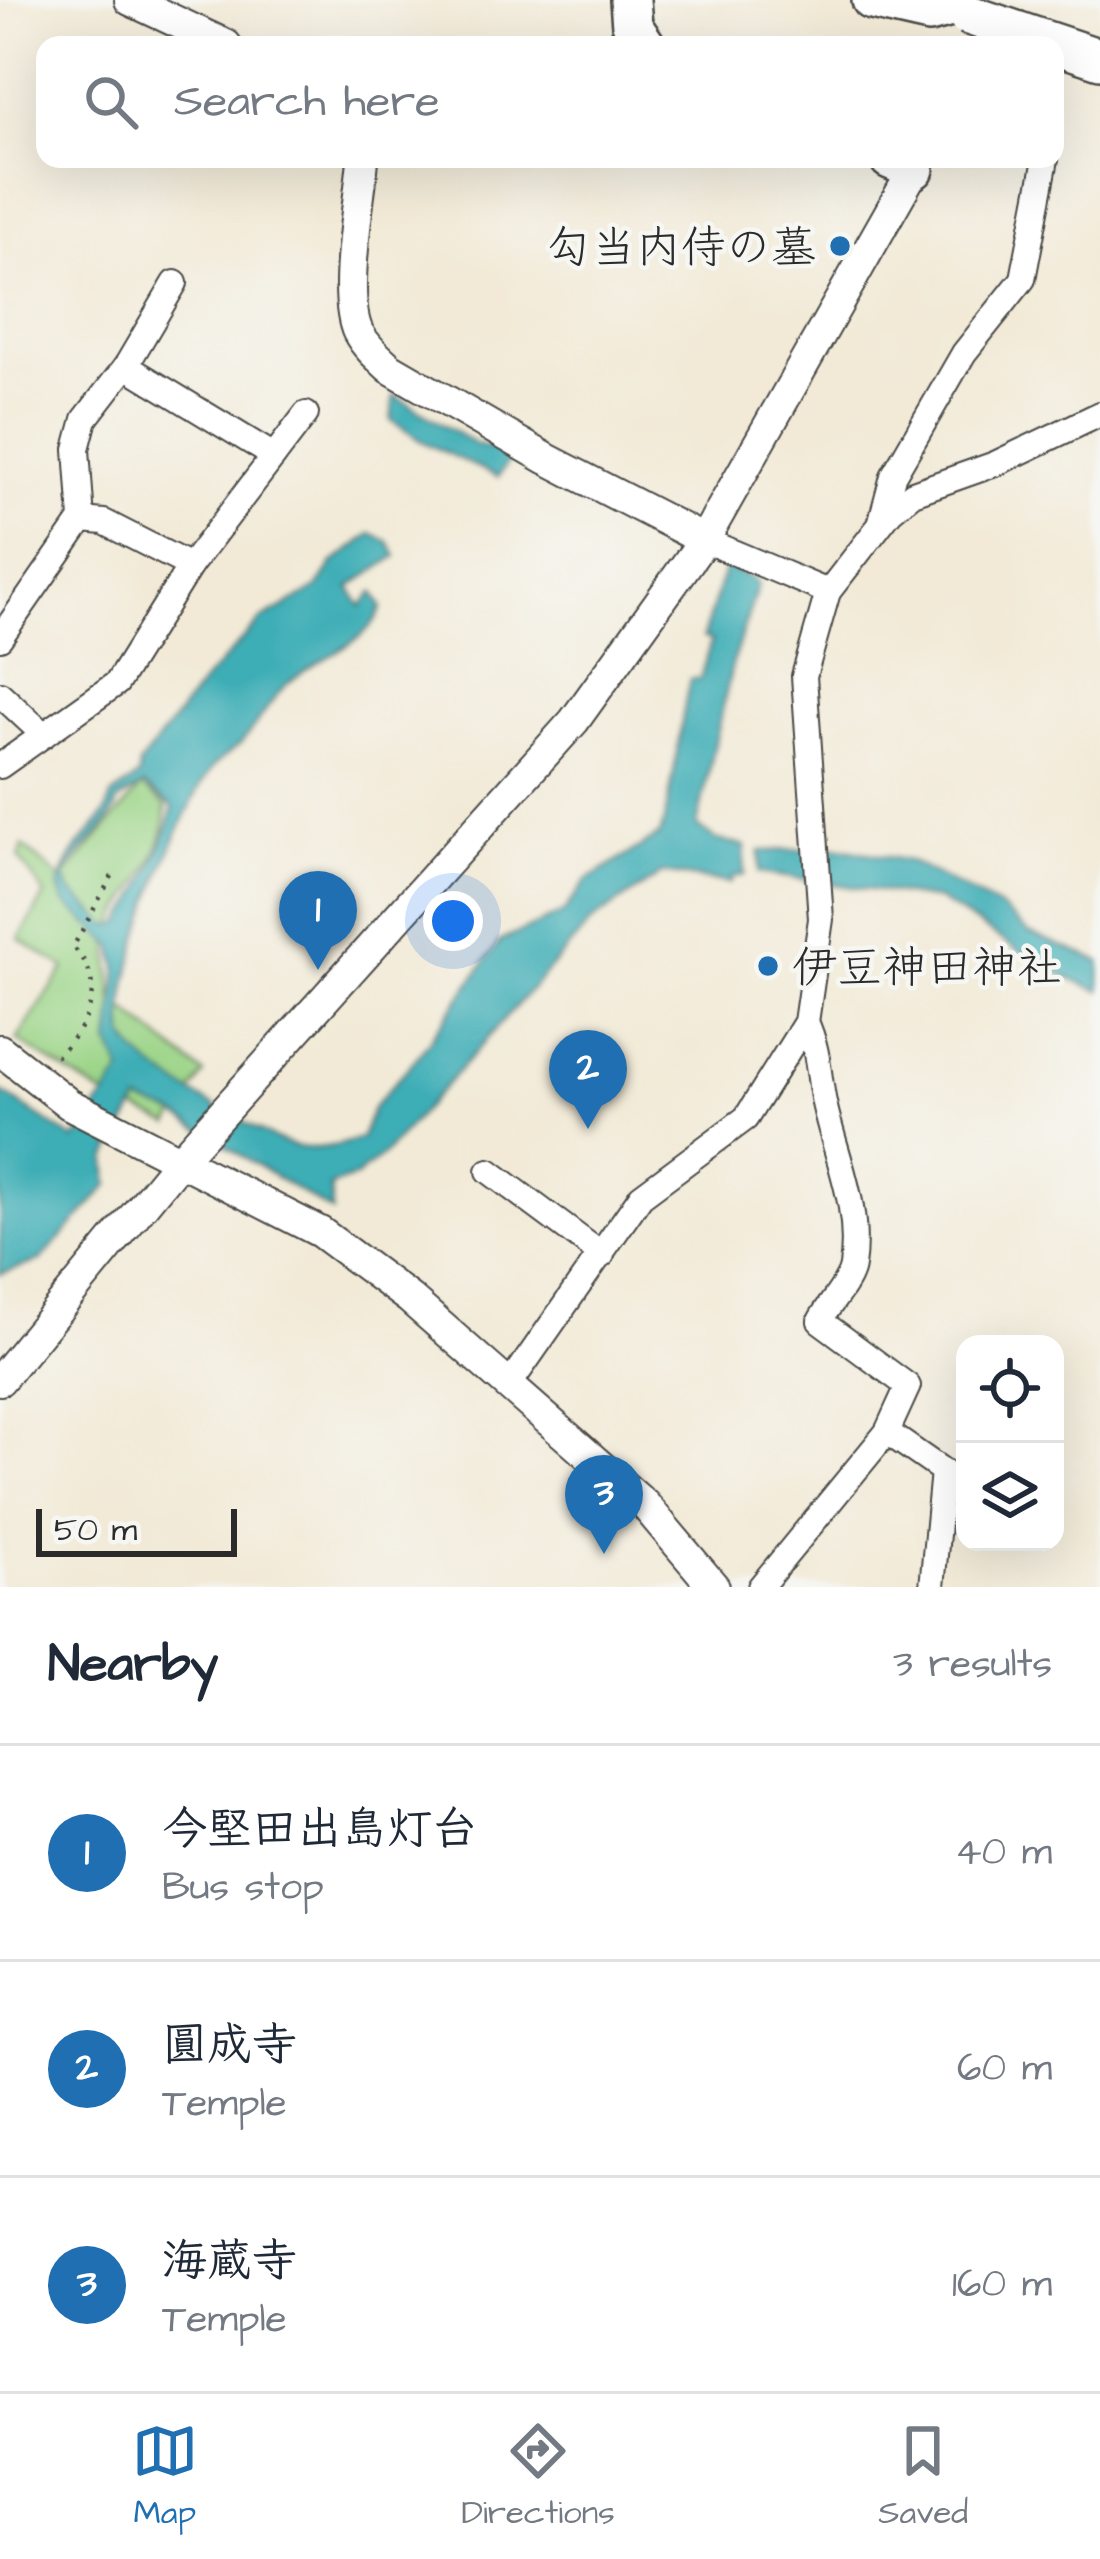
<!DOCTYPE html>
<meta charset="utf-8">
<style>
:root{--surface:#fff;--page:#f6f6f7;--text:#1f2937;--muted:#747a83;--line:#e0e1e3;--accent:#1f6fb2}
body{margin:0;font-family:"Architects Daughter","Klee One",sans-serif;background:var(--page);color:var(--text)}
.controls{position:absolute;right:36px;bottom:36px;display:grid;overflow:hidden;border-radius:24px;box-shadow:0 12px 48px #0002}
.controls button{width:108px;height:108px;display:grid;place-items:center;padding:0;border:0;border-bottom:3px solid var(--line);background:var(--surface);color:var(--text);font:60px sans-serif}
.scale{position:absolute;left:36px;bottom:30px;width:201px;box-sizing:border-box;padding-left:12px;border:6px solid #2b2b2b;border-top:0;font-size:33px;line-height:42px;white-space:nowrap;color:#2b2b2b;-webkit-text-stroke:9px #f6f6f2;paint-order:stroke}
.you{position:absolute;left:453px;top:921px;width:42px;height:42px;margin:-30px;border:9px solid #fff;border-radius:50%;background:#1a73e8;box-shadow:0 0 0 18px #1a73e833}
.badge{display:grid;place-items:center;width:78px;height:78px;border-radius:50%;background:var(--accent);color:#fff;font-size:39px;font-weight:700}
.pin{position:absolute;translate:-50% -99px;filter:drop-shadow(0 3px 6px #0008)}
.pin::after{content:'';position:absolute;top:63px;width:42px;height:36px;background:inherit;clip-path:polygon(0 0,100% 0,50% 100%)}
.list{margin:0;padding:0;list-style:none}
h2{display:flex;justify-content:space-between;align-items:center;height:156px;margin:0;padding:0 48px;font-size:51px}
h2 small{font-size:39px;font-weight:400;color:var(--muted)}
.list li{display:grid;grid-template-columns:78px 1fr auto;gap:36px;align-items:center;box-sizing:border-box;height:216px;padding:0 48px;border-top:3px solid var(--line)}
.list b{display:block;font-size:45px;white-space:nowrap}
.list p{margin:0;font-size:39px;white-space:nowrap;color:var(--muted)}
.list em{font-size:39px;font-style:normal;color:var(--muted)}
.icon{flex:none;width:66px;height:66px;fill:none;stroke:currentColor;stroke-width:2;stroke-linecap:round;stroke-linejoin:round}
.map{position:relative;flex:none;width:1100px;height:1587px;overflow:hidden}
.search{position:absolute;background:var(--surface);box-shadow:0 12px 48px #0002;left:36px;right:36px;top:36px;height:132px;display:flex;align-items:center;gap:30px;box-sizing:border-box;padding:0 42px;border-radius:24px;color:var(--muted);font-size:45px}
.sheet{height:804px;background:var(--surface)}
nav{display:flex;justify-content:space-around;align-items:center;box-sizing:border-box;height:168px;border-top:3px solid var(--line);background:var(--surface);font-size:33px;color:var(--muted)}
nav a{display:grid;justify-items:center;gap:6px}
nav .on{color:var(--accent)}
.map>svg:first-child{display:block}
</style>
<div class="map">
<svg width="1100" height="1587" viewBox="0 0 1100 1587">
<rect width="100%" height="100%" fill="#f6f6f2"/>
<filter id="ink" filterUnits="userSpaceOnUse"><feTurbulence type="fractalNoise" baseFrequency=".00833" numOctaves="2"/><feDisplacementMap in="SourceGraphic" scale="24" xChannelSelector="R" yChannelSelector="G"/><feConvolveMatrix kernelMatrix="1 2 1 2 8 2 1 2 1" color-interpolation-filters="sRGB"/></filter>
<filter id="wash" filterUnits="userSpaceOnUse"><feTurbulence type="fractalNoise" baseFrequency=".004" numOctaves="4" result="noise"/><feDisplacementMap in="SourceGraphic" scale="48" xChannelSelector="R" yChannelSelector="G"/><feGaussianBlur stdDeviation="2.7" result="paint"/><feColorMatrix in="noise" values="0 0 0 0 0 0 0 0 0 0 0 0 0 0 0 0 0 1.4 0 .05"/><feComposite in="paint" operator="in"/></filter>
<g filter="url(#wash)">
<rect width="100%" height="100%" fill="#f2ead7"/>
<!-- green -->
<path fill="#9bd487" stroke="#638059" stroke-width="3" d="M142,786L166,806C166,856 135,883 114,925C104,943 114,978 112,999L204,1074L170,1125L103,1095L17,1040L65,968L19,939L45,895L19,858L23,846L62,880Z"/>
<!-- water -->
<g fill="#3cadb6" stroke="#346c70" stroke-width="3" fill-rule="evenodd">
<path d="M394,395L477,445L513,454L498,477L421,441L391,420Z"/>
<path d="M372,533L389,542L397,556L350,587L361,606L374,592L382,607C368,646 315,657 285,686C268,703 257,726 240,744C232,752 220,758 212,768C181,810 112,983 125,1034C132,1061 201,1099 225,1112C281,1142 298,1161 361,1138L374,1106L419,1055L500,941L563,913L587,880L660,835C675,785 678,731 690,679H700L711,641L703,637L725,567L754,579L758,585L733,661L697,826L715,839L745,846L744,875L732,877L730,883L663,873L592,921L385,1153L356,1177L331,1186L332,1212L173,1113L139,1102L107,1159L109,1185L40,1261L0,1274V1091L75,1140L122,1072L110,1044L118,969L113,946L64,902L59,887C70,837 102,835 111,797L139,776V765L203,682L261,620L317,588L333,563ZM144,785L173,807C163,850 145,887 121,924L109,926L69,889L64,874C79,848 110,829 118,801Z"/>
<path d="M841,848L909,861L1002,909L1029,933L1100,961V991L1048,969L938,900L759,873L760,851Z"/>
</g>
</g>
<g filter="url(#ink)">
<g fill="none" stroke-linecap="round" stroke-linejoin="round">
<!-- minor casing -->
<g stroke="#494845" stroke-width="28">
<g id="minor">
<path d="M126,366L274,456L306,414"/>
<path d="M82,520L104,522L190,566"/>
<path d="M881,521L893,476L964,353L1023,279L1046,159"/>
<path d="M704,540L828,592"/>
<path d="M0,638L82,520L77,449L85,419L126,366L175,283"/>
<path d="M0,694L44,735"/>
<path d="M0,766L117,683L190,566L274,456"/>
<path d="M489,1171L602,1255"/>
<path d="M510,1384L641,1196L746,1118L806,1022L821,919L804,676L828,592L891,511L913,493L995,464L1100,414"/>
<path d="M887,1432L943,1471L932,1587"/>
<path d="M760,1587L887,1432L908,1386L820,1321C828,1305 850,1283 852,1266C861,1208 836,1158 824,1103C818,1074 819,1050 806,1022"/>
</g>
</g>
<!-- tertiary casing -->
<g stroke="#494845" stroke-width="34">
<g id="tertiary">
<path d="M130,0L226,45"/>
<path d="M363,159C360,201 341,296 358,332C366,347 378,357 390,368L547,459L704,540"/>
<path d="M0,1050L69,1104L320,1232L409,1298L645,1505L714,1587"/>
<path d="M0,1380L180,1160L574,721L704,540L920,159"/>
</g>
</g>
<!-- trunk casing -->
<g stroke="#494845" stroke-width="44">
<g id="trunk">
<path d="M630,0L632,26L645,45"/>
<path d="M872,0L929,13L951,7"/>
<path d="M1019,32L1100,59"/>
<path d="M890,159L914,169"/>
</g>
</g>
<!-- path -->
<path stroke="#494845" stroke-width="4.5" stroke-dasharray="3 9" stroke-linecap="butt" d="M56,1057C88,1026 109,984 73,947L112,876"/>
<!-- minor -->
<use href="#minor" stroke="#fff" stroke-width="24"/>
<!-- tertiary -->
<use href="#tertiary" stroke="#fff" stroke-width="30"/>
<!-- trunk -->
<use href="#trunk" stroke="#fff" stroke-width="39"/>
<!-- trunk-bridge casing -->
<g stroke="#494845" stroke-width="44" stroke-linecap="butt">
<path id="trunk-bridge" d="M966,14L1019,32"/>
</g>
<!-- trunk-bridge -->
<use href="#trunk-bridge" stroke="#fff" stroke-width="39"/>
</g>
</g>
<!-- markers -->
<g fill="#1f6fb2" stroke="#f6f6f2" stroke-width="4.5">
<circle cx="840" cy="246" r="12"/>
<circle cx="768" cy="966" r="12"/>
</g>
<g text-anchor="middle" stroke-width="9" stroke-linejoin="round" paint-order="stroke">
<!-- poi labels -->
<g font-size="45" fill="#2b2b2b" stroke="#f6f6f2" text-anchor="end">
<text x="816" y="262">勾当内侍の墓</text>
<text x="792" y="982" text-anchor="start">伊豆神田神社</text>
</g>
</g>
</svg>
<div class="controls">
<button><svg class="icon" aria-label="locate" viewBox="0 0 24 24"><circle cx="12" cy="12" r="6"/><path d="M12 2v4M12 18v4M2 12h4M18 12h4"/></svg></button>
<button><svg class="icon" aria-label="layers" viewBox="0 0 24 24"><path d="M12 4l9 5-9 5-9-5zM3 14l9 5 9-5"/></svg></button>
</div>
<div class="scale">50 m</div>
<div class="you"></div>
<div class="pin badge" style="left:318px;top:970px">1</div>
<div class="pin badge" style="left:588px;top:1129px">2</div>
<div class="pin badge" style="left:604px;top:1554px">3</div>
<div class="search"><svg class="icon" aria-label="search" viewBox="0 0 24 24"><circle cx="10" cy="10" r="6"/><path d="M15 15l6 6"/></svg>Search here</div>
</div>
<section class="sheet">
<h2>Nearby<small>3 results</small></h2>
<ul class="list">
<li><span class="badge">1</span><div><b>今堅田出島灯台</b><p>Bus stop</p></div><em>40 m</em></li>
<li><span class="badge">2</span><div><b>圓成寺</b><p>Temple</p></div><em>60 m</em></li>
<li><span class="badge">3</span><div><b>海蔵寺</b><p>Temple</p></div><em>160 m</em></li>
</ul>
</section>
<nav>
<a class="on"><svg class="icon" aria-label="map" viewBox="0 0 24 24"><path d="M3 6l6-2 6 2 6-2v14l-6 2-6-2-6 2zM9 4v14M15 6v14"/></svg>Map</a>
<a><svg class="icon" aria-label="directions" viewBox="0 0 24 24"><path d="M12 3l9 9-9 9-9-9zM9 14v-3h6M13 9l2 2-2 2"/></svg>Directions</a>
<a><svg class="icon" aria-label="saved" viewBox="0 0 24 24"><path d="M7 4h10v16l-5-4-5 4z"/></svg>Saved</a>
</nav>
